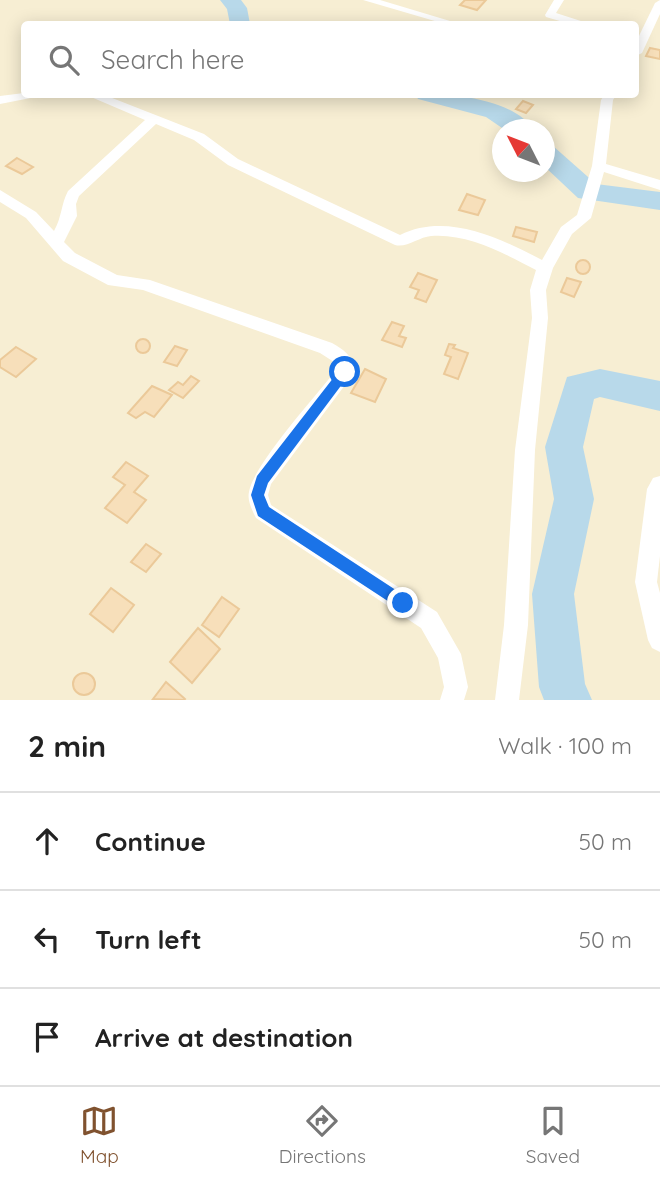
<!DOCTYPE html>
<meta charset="utf-8">
<style>
:root{--surface:#fff;--page:#f2f2f2;--text:#222;--muted:#767676;--line:#e0e0e0;--accent:#80522f}
body{margin:0;font-family:Quicksand,sans-serif;background:var(--page);color:var(--text)}
.compass{position:absolute;left:492px;top:119px;width:63px;height:63px;border-radius:50%;background:var(--surface);box-shadow:0 4px 18px #0003;rotate:312deg}
.stop{position:absolute;width:21px;height:21px;margin:-16px;border:5px solid #1a73e8;border-radius:50%;background:#fff}
.stop.end{background:#1a73e8;border-color:#fff;box-shadow:0 2px 7px #0008}
.list{margin:0;padding:0;list-style:none}
h2{display:flex;justify-content:space-between;align-items:center;height:91px;margin:0;padding:0 28px;font-size:30px}
h2 small{font-size:23px;font-weight:400;color:var(--muted)}
.list li{display:grid;grid-template-columns:46px 1fr auto;gap:21px;align-items:center;box-sizing:border-box;height:98px;padding:0 28px;border-top:2px solid var(--line)}
.list b{display:block;font-size:26px;white-space:nowrap}
.list em{font-size:23px;font-style:normal;color:var(--muted)}
.icon{flex:none;width:38px;height:38px;fill:none;stroke:currentColor;stroke-width:2;stroke-linecap:round;stroke-linejoin:round}
.map{position:relative;flex:none;width:660px;height:700px;overflow:hidden}
.search{position:absolute;background:var(--surface);box-shadow:0 4px 18px #0003;left:21px;right:21px;top:21px;height:77px;display:flex;align-items:center;gap:18px;box-sizing:border-box;padding:0 24px;border-radius:7px;color:var(--muted);font-size:26px}
.sheet{height:385px;background:var(--surface)}
nav{display:flex;justify-content:space-around;align-items:center;box-sizing:border-box;height:98px;border-top:2px solid var(--line);background:var(--surface);font-size:19px;color:var(--muted)}
nav a{display:grid;justify-items:center;gap:4px}
nav .on{color:var(--accent)}
.map>svg:first-child{display:block}
</style>
<div class="map">
<svg width="660" height="700" viewBox="0 0 660 700">
<rect width="100%" height="100%" fill="#fefae6"/>
<!-- residential -->
<path fill="#f7eed3" fill-rule="evenodd" d="M0,0H660V700H0ZM24,24H636V94H24ZM503,130H544V172H503Z"/>
<g fill="none" stroke-linecap="round" stroke-linejoin="round">
<!-- river -->
<g fill="#b8d9ea" fill-rule="evenodd">
<path d="M220,0H241L247,8L250,24H230L227,9Z"/>
<path d="M415,94C450,94 512,97 534,130H505L486,117L418,99Z"/>
<path d="M544,143L553,146L596,184L660,192V210L578,198L544,166Z"/>
<path d="M600,369L660,381V411L600,397L594,399L583,447L594,499L574,594L585,684L592,700H544L539,687L532,594L554,499L545,447L567,377Z"/>
</g>
</g>
<!-- building -->
<g fill="#f7dfba" stroke="#ebc999" stroke-width="2">
<path d="M465,0H486L477,10L460,5Z"/>
<path d="M650,48L660,50V59L646,56Z"/>
<path d="M523,101L533,105L526,113L516,109Z"/>
<path d="M17,158L33,167L22,174L6,166Z"/>
<path d="M467,194L485,200L478,215L459,210Z"/>
<path d="M516,227L537,232L534,242L513,236Z"/>
<circle cx="583" cy="267" r="7"/>
<path d="M418,273L437,280L426,302L415,298L419,290L410,287Z"/>
<path d="M567,278L581,282L574,297L561,292Z"/>
<path d="M392,322L404,326L399,336L406,338L402,347L382,340Z"/>
<circle cx="143" cy="346" r="7"/>
<path d="M449,344L455,345L453,348L468,353L458,379L444,374L451,357L445,355Z"/>
<path d="M175,346L187,350L177,366L164,362Z"/>
<path d="M16,347L36,359L16,377L0,367V360Z"/>
<path d="M365,369L386,379L375,402L351,393Z"/>
<path d="M191,376L199,381L183,398L169,390L178,382L183,385Z"/>
<path d="M152,386L172,395L154,417L145,412L136,418L128,413Z"/>
<path d="M126,462L148,476L134,492L146,500L127,523L105,508L125,485L113,477Z"/>
<path d="M146,544L161,554L146,572L131,562Z"/>
<path d="M111,588L134,605L113,632L90,614Z"/>
<path d="M222,597L239,609L219,637L202,625Z"/>
<path d="M198,628L220,649L192,683L170,662Z"/>
<circle cx="84" cy="684" r="11"/>
<path d="M166,682L185,699L184,700L153,699Z"/>
</g>
<g fill="none" stroke-linecap="round" stroke-linejoin="round">
<!-- minor -->
<g fill="#fff" fill-rule="evenodd">
<path d="M363,0H380L460,24H445Z"/>
<path d="M554,0H564L556,13L584,22L585,24H570L546,17L545,15Z"/>
<path d="M660,0V14L642,53L636,56V42L655,3Z"/>
<path d="M24,93L51,94L0,104V96Z"/>
<path d="M84,94H102L204,134L238,159L400,235C446,212 500,238 542,260L561,227L577,215L592,166L601,100L605,94H617L613,100L606,164L660,180V190L604,172L591,218L572,234L553,268L546,290L548,318L535,450L528,625L519,700H495L504,625L515,450L532,318L530,290L536,270C505,254 468,233 431,236C419,237 407,248 395,245L228,165L194,140L156,124L79,196L76,204L77,216L64,242L75,253L117,275L150,280L332,343C345,350 359,361 351,377L271,484L268,495L271,505L437,612L461,654L468,687L464,700H440L444,687L438,658L421,628L256,518C252,510 247,500 249,492C253,465 317,395 336,370L334,362L320,353L143,290L108,285L63,261L26,218L0,202V190L36,212L54,231C62,217 61,204 68,191L145,120Z"/>
<path d="M660,476V556L657,582L660,593V652L652,648L648,640L635,582L647,489L653,478Z"/>
</g>
</g>
<!-- route -->
<path fill="#1a73e8" d="M345,367L349,368V375L268,483L264,495L269,507L408,598L410,603L408,609L403,611L258,516L251,495L257,476L341,368Z"/>
</svg>
<svg class="compass" viewBox="-18 -18 36 36"><path d="M0-13l5 13h-10z" fill="#e53935"/><path d="M0 13l5-13h-10z" fill="#767676"/></svg>
<div class="stop" style="left:345px;top:372px"></div>
<div class="stop end" style="left:403px;top:603px"></div>
<div class="search"><svg class="icon" aria-label="search" viewBox="0 0 24 24"><circle cx="10" cy="10" r="6"/><path d="M15 15l6 6"/></svg>Search here</div>
</div>
<section class="sheet">
<h2>2 min<small>Walk · 100 m</small></h2>
<ul class="list">
<li><svg class="icon" aria-label="ahead" viewBox="0 0 24 24"><path d="M12 20V5M6 11l6-6 6 6"/></svg><div><b>Continue</b></div><em>50 m</em></li>
<li><svg class="icon" aria-label="left" viewBox="0 0 24 24"><path d="M17 20v-9H6M10 6l-5 5 5 5"/></svg><div><b>Turn left</b></div><em>50 m</em></li>
<li><svg class="icon" aria-label="arrive" viewBox="0 0 24 24"><path d="M6 21V4h12l-3 4 3 4H6"/></svg><div><b>Arrive at destination</b></div></li>
</ul>
</section>
<nav>
<a class="on"><svg class="icon" aria-label="map" viewBox="0 0 24 24"><path d="M3 6l6-2 6 2 6-2v14l-6 2-6-2-6 2zM9 4v14M15 6v14"/></svg>Map</a>
<a><svg class="icon" aria-label="directions" viewBox="0 0 24 24"><path d="M12 3l9 9-9 9-9-9zM9 14v-3h6M13 9l2 2-2 2"/></svg>Directions</a>
<a><svg class="icon" aria-label="saved" viewBox="0 0 24 24"><path d="M7 4h10v16l-5-4-5 4z"/></svg>Saved</a>
</nav>
